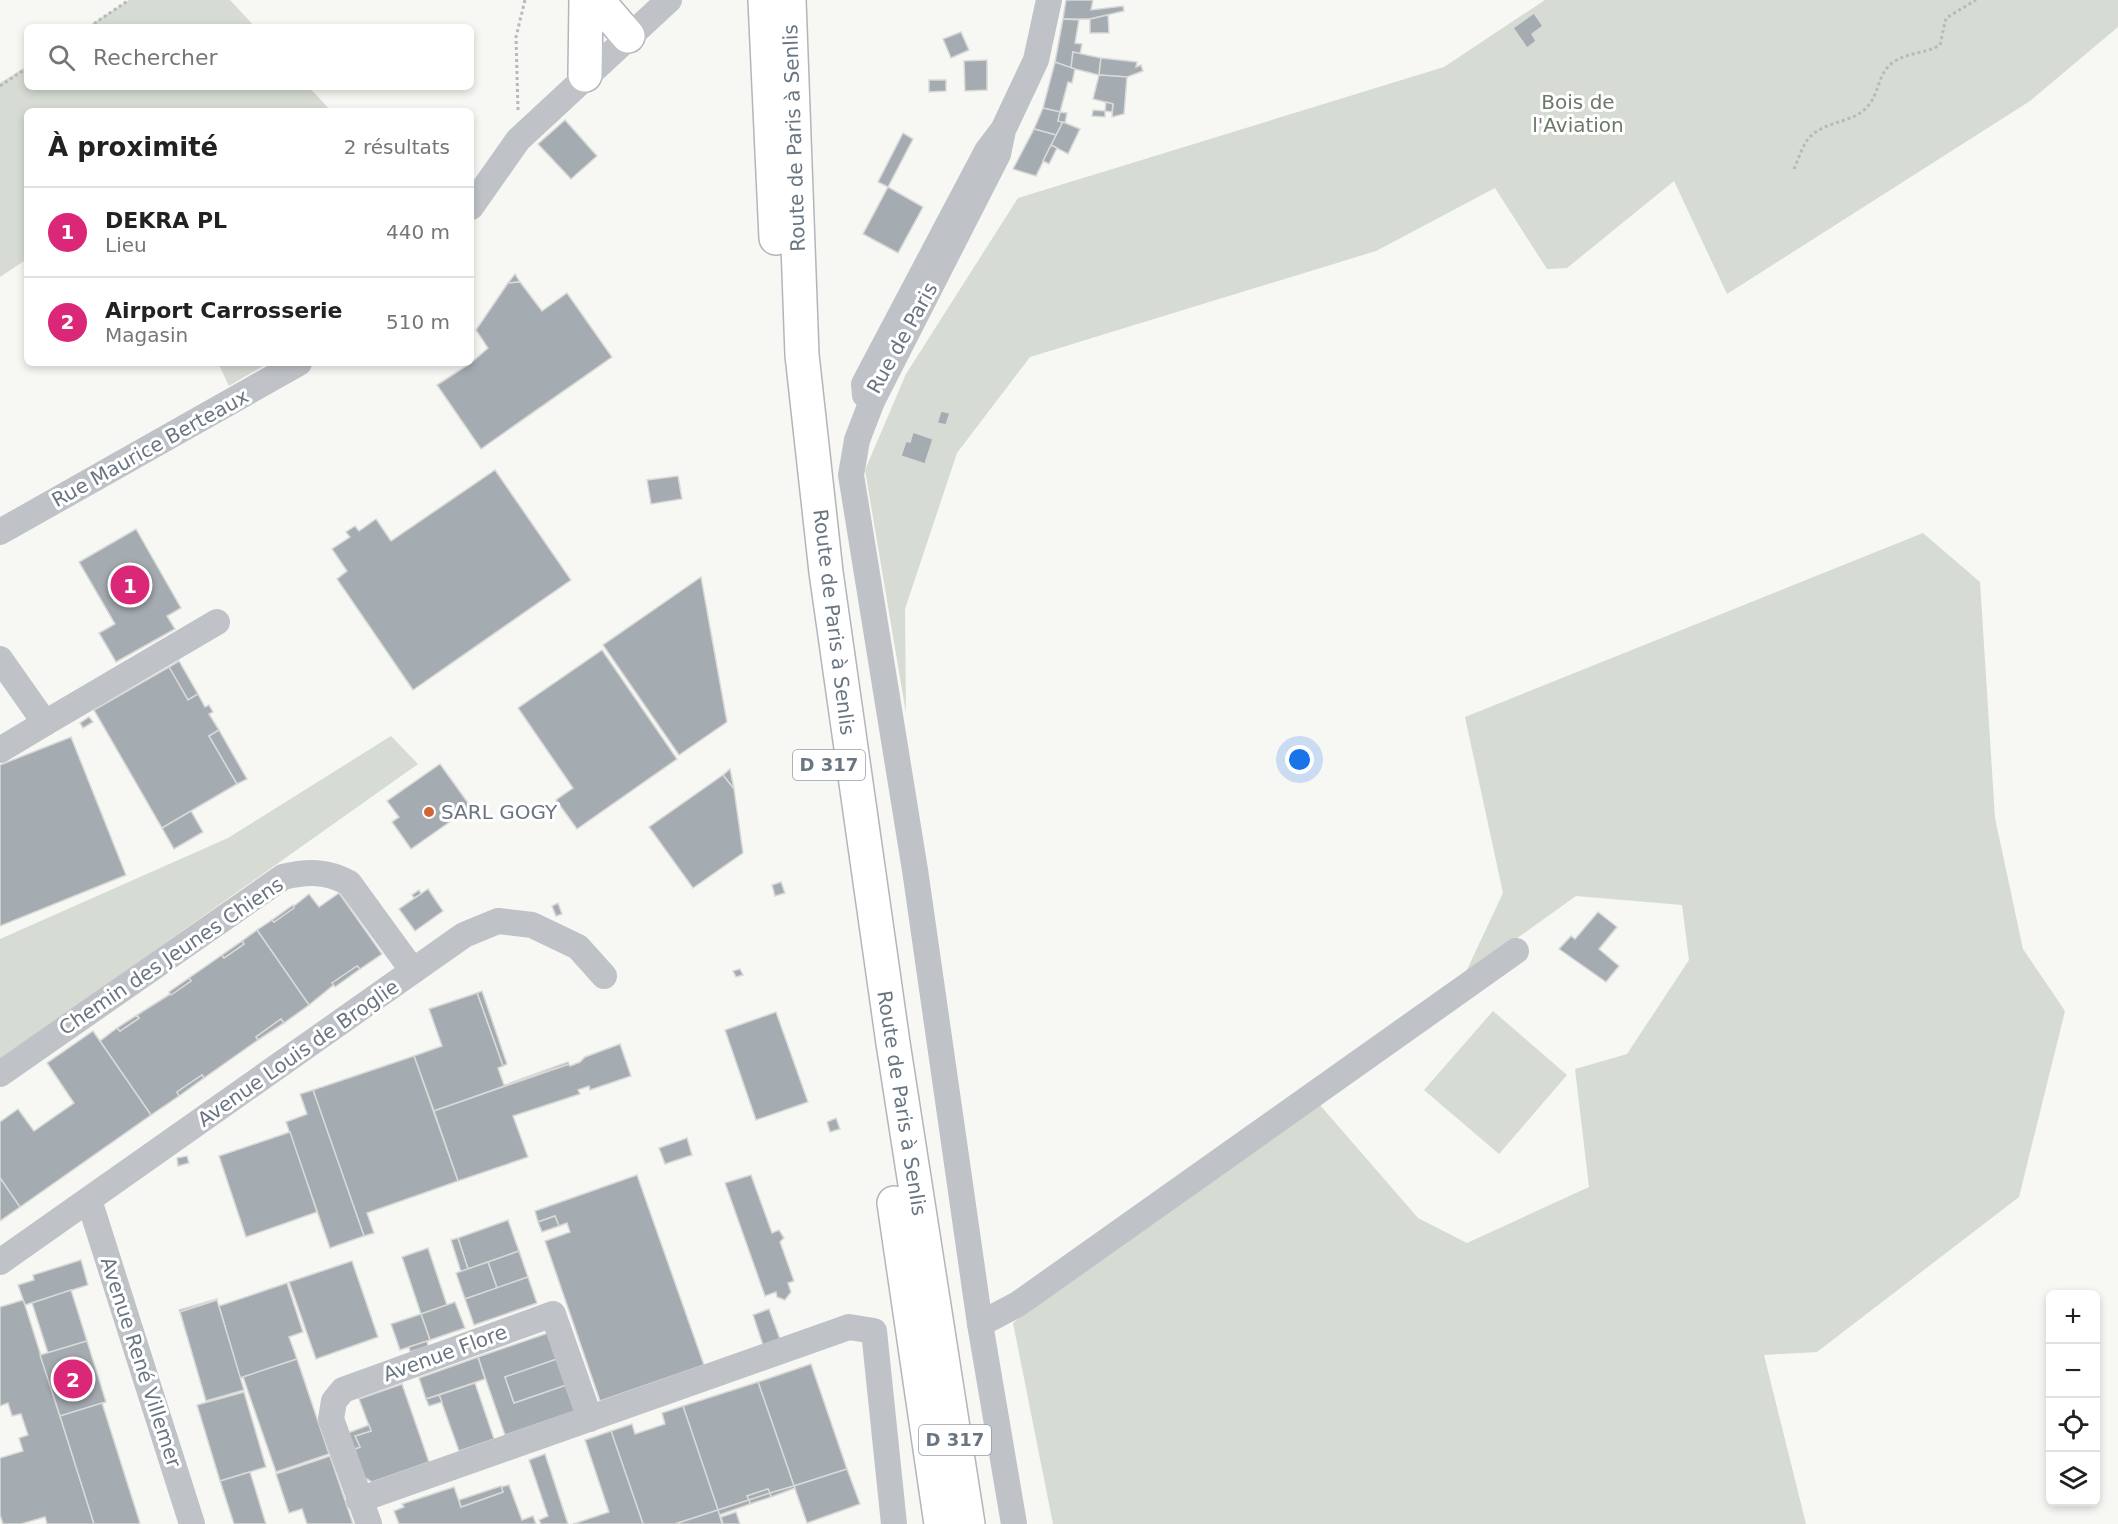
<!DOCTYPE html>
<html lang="fr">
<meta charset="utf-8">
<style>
:root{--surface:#fff;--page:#f6f6f6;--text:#222;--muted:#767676;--line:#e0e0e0;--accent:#db2777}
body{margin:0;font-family:"DejaVu Sans",sans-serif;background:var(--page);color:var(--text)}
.controls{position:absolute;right:18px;bottom:18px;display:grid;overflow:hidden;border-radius:9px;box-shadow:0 3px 9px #0003}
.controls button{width:54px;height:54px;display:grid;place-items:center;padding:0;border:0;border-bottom:2px solid var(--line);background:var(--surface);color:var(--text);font:30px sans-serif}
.you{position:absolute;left:1300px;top:760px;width:21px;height:21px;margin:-15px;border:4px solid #fff;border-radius:50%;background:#1a73e8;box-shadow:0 0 0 9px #1a73e833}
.badge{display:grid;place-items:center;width:39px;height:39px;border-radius:50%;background:var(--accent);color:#fff;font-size:20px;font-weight:700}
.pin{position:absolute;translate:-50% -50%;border:3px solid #fff;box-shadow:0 2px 6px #0006}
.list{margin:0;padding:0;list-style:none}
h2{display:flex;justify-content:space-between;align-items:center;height:78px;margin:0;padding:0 24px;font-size:26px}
h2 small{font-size:20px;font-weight:400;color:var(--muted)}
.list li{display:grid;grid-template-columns:39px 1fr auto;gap:18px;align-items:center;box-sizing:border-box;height:90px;padding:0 24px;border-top:2px solid var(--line)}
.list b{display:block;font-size:22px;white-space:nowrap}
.list p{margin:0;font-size:20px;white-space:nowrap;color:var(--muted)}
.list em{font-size:20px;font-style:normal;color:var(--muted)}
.icon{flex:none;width:33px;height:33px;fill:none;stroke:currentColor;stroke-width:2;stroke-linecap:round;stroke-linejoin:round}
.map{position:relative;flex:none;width:2118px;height:1524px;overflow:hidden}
.search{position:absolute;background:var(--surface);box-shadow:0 3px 9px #0003;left:24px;top:24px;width:450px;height:66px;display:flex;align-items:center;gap:15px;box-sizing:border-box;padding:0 21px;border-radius:9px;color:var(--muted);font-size:22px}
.panel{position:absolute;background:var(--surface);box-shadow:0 3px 9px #0003;left:24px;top:108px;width:450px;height:258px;border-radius:9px}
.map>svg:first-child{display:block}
</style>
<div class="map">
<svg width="2118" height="1524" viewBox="0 0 2118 1524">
<rect width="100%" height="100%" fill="#f7f7f4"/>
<!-- green -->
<g fill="#d6dbd4">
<path d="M129,0H230L255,27H87Z"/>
<path d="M1545,0H2118V27L2030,101L1727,294L1674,181L1567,268L1547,269L1495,188L1376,251L1030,357L957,453L905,609L906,713L865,470L906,374L1018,198L1444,67Z"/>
<path d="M27,66V87H309L331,111H27V259L0,277V83Z"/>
<path d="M218,363H268L229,386Z"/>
<path d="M1923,533L1980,582L1995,818L2023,949L2065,1011L2019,1197L1817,1352L1764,1355L1806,1524H1053L1013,1323L1306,1089L1418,1218L1467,1243L1589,1187L1575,1069L1627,1054L1689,960L1682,905L1576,896L1464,976L1503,893L1465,717Z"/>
<path d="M391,736L418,764L0,1060V939L228,838Z"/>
<path d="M1493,1011L1567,1075L1499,1154L1424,1090Z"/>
</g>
<!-- building -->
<g fill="#a4abb1" stroke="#d9d9d7" stroke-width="1.5">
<path d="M1066,0H1093L1091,10L1123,6L1124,11L1090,19H1063Z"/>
<path d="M1534,13L1543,26L1532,34L1536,41L1527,48L1513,28Z"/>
<path d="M1108,15L1109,33H1090V19Z"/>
<path d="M1063,19L1079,20L1075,43L1082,44L1080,54L1073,52L1071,68L1055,62Z"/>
<path d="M961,32L969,50L951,58L943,39Z"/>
<path d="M1073,52L1101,58L1099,75L1071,68Z"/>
<path d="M1101,58L1137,62L1136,67L1141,65L1143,71L1127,77L1099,75Z"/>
<path d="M987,60V90L965,91L964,61Z"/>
<path d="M1055,62L1075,69L1072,83L1068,82L1060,112L1043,108Z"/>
<path d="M1099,75L1127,77L1124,114L1112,117L1113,104L1093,99Z"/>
<path d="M929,80H946V91L929,92Z"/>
<path d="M1106,102L1113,104L1112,112L1105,111Z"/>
<path d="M1043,108L1060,112L1058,121L1063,122L1056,135L1034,129Z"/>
<path d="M1093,110L1105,111V117L1092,116Z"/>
<path d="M1060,112L1067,113L1065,123L1058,121Z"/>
<path d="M565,120L597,156L571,179L538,144Z"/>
<path d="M1063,122L1080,129L1068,154L1051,145Z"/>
<path d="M1034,129L1056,135L1036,176L1013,169Z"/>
<path d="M903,133L913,139L888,187L878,182Z"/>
<path d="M1051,145L1057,148L1049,164L1043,161Z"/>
<path d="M888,187L923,207L898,253L863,234Z"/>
<path d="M515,274L520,282L508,283Z"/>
<path d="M520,282L542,311L567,293L612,357L481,449L437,385L471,363L488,348L476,330L508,283Z"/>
<path d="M941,411L950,413L946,425L937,423Z"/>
<path d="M913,432L933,439L925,464L901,456L906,441L910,442Z"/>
<path d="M495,470L571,580L413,690L337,579L347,571L332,549L350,537L346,532L355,526L359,531L376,519L391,541Z"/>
<path d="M678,476L682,499L651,504L647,480Z"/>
<path d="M136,529L181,608L167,616L175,629L116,662L99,633L115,624L79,562Z"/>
<path d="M701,577L727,722L679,755L603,645Z"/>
<path d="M602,650L677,759L577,829L556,800L573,788L518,708Z"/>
<path d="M179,661L198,694L188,700L169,667Z"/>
<path d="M169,667L188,700L198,694L205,707L209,705L213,712L209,714L219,730L209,736L237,784L162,828L94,710Z"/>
<path d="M89,717L93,722L83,728L80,723Z"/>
<path d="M219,730L247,779L237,784L209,736Z"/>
<path d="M71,737L126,875L0,926V765Z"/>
<path d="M440,764L471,807L411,849L392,822L399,817L387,801Z"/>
<path d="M730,769L734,789L723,775Z"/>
<path d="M723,775L734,789L743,853L693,888L649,827Z"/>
<path d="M191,811L203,832L174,849L162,828Z"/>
<path d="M781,882L785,893L775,896L772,885Z"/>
<path d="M428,889L443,911L415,931L399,909Z"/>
<path d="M419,890L421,894L414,898L412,895Z"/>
<path d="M339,893L382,954L360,969L357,966L309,1005L257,930L272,920L274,922L309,894L319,907Z"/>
<path d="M558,903L562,914L556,916L552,906Z"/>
<path d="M293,905L294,908L274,922L272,920Z"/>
<path d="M1598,912L1617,927L1599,949L1619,966L1606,982L1559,949L1571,936L1575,939Z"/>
<path d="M257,930L309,1005L284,1023L281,1019L256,1037L258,1040L204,1078L202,1075L177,1092L179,1096L151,1115L100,1041L117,1028L120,1031L139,1018L137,1015L191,981L189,978L222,955L224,958L244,944L242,941Z"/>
<path d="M242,941L244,944L224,958L222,955Z"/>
<path d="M357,966L360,969L335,987L332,983Z"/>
<path d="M740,969L743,975L736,977L733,971Z"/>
<path d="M189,978L191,981L171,995L169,992Z"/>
<path d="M482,991L507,1064L503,1066L477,993Z"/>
<path d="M477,993L503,1066L498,1068L504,1085L510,1084L434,1111L414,1056L442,1046L429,1009Z"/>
<path d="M776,1012L808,1102L756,1120L725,1030Z"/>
<path d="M137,1015L139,1018L120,1031L117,1028Z"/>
<path d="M281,1019L284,1023L258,1040L256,1037Z"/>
<path d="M93,1031L151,1115L20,1207L0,1178V1122L18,1109L34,1131L74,1103L47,1063Z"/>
<path d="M620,1044L631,1076L590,1090L589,1086L578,1090L580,1094L513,1116L528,1157L458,1181L434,1111L569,1064L570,1066L580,1062L585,1057Z"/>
<path d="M414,1056L458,1181L367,1213L374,1233L364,1236L313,1090Z"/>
<path d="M568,1062L569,1064L510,1084V1083Z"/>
<path d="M202,1075L204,1078L179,1096L177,1092Z"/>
<path d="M313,1090L364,1236L330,1248L286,1122L307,1114L300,1094Z"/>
<path d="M836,1118L840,1129L830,1132L827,1122Z"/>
<path d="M290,1132L317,1212L246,1237L219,1156Z"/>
<path d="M687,1138L692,1155L665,1164L659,1148Z"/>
<path d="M187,1156L189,1163L178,1166L177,1158Z"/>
<path d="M637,1175L704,1365L600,1401L545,1241L570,1232L567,1223L559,1226L555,1216L538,1222L535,1211Z"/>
<path d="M751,1175L772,1233L779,1230L784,1238L780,1242L794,1281L788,1283L791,1292L785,1300L777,1297L776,1292L765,1296L725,1183Z"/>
<path d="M0,1178L20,1207L0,1221Z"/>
<path d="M555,1216L559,1226L542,1232L538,1222Z"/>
<path d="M508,1220L519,1251L468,1269L458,1238Z"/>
<path d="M458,1238L468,1269L461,1272L451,1240Z"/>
<path d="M428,1248L447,1305L421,1314L402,1257Z"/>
<path d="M519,1251L528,1277L497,1288L488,1262Z"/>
<path d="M81,1260L88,1285L25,1305L18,1285L34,1280L33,1275Z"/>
<path d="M352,1261L378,1337L316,1359L289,1282Z"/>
<path d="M488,1262L497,1288L465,1299L456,1273Z"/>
<path d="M528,1277L537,1303L474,1325L465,1299Z"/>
<path d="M287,1283L303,1332L289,1337L297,1359L240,1378L219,1306Z"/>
<path d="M71,1290L87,1341L48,1353L32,1303Z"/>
<path d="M217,1299V1300L180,1312L179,1310Z"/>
<path d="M23,1300L25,1305L94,1524H47L45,1517L21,1524H3L0,1515V1458L23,1451L19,1438L28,1435L21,1414L12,1416L8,1403L0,1406V1307Z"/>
<path d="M217,1300L244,1390L206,1401L180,1312Z"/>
<path d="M455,1302L465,1328L430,1340L421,1314Z"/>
<path d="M769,1309L780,1339L763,1345L753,1315Z"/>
<path d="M421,1314L430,1340L400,1350L391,1324Z"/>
<path d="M548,1333L557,1359L505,1377L514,1403L566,1385L575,1411L505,1435L478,1357Z"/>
<path d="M87,1341L106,1402L60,1416L40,1355Z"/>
<path d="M427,1341L428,1346L410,1352L409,1347Z"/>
<path d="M478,1357L485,1379L426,1399L419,1378Z"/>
<path d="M297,1359L329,1454L276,1472L243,1377Z"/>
<path d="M557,1359L566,1385L514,1403L505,1377Z"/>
<path d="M811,1364L847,1469L794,1486L758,1382Z"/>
<path d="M758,1382L794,1486L770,1493L768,1489L747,1496L749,1500L718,1510L683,1406Z"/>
<path d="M475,1383L494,1439L459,1451L439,1395Z"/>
<path d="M402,1384L429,1462L372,1482L358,1474L350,1451L360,1447L355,1436L371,1431L359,1399Z"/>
<path d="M244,1392L266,1467L220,1481L197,1405Z"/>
<path d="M439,1395L442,1402L429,1406L426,1399Z"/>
<path d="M102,1403L140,1523L138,1524H94L60,1416Z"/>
<path d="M683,1406L718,1510L675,1524H643L611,1431L632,1424L635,1434L665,1424L662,1413Z"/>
<path d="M369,1425L371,1431L355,1436L360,1447L350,1451L345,1434Z"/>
<path d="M611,1431L643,1524H573L609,1512L585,1440Z"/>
<path d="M545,1454L568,1524H541L539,1520L548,1516L529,1460Z"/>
<path d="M330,1456L353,1524H307L302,1509L289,1513L276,1474Z"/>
<path d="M847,1469L860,1504L807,1523L794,1486Z"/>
<path d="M250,1472L266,1524H234L220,1481Z"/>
<path d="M509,1485L522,1520L533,1516L536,1524H399L394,1511L404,1507L402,1504L454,1487L461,1507L503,1492L501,1487Z"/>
<path d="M501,1486L503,1492L461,1507L459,1500Z"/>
<path d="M794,1486L795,1488L771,1497L770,1493Z"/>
<path d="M768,1489L770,1493L749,1500L747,1496Z"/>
<path d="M770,1493L771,1497L750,1504L749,1500Z"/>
<path d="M749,1500L750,1504L719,1515L718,1510Z"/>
<path d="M718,1510L722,1524H675Z"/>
<path d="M736,1512L740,1524H723L721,1517Z"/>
</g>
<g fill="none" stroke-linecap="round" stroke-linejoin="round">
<!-- major casing -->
<g stroke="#b2b6ba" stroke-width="36">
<g id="major">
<path d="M597,0L628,36"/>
<path d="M765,0L776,238"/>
<path d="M789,0L802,355L826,572L893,1043L968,1524"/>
<path d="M585,75L586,0"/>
<path d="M894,1203L941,1524"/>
</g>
</g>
<!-- path -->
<g stroke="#b7babc" stroke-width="3" stroke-dasharray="3 3" stroke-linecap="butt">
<path d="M89,27L129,0"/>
<path d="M0,86L27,68"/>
<path d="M518,110L516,37L525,0"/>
<path d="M1794,169C1798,160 1802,147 1808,139C1824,120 1853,124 1868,106C1880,92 1877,75 1892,63C1907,52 1925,54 1940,45L1946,18L1976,0"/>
</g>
<!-- minor -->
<g stroke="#bfc2c6" stroke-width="26">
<path d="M1003,130L987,151L864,384L865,395L872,401L998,154L1003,130L1036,60L1049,0"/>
<path d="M471,207L518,140L669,0"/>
<path d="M872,401L857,440L851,475L915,870L980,1324L1014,1524"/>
<path d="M0,532L299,363"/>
<path d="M0,659L45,723L217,622"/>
<path d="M0,750L45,723"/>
<path d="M0,1074L283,877C308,871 327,871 349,883L413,971"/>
<path d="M89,1200L192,1524"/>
<path d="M0,1262L464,935L498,921L532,925L578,947L604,976"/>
<path d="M980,1324L1018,1304L1516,951"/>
<path d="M359,1500L849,1327L874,1331L894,1524"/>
<path d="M369,1524L331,1419L334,1401L343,1390L553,1314L590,1419"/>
</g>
<!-- major -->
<use href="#major" stroke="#fff" stroke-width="33"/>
</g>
<!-- markers -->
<circle fill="#d2643a" stroke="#fff" stroke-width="2" cx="429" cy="812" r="6"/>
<g text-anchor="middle" stroke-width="6" stroke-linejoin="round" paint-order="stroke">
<!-- shield labels -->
<g fill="#fff" stroke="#969fa8" stroke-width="1.5">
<rect x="793" y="750" width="72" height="30" rx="4.5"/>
<rect x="919" y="1425" width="72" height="30" rx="4.5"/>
</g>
<g font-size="18" font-weight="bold" fill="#697682">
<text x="829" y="771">D 317</text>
<text x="955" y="1446">D 317</text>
</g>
<!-- park labels -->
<g font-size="20" fill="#6a7a67" stroke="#fff">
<text x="1578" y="109">Bois de<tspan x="1578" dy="23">l'Aviation</tspan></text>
</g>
<!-- street labels -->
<g font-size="20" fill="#697682" stroke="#fff">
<text transform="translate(794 138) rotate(-92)" y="7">Route de Paris à Senlis</text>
<text transform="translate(902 338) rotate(-61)" y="7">Rue de Paris</text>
<text transform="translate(150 448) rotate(-29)" y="7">Rue Maurice Berteaux</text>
<text transform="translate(834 622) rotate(83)" y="7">Route de Paris à Senlis</text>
<text transform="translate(171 956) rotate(-34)" y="7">Chemin des Jeunes Chiens</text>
<text transform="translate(298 1053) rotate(-35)" y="7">Avenue Louis de Broglie</text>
<text transform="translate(902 1103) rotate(81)" y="7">Route de Paris à Senlis</text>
<text transform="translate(445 1353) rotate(-20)" y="7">Avenue Flore</text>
<text transform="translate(141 1362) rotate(72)" y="7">Avenue René Villemer</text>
</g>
<!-- poi labels -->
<g font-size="20" fill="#697682" stroke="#fff" text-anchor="start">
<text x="441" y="819">SARL GOGY</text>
</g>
</g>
</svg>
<div class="controls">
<button>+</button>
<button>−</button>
<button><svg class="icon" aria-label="locate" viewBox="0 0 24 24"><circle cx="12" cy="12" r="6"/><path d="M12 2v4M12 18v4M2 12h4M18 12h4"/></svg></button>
<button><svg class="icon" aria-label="layers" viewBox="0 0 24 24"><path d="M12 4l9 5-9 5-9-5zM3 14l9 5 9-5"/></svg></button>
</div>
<div class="you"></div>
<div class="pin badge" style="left:130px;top:585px">1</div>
<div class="pin badge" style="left:73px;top:1379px">2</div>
<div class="search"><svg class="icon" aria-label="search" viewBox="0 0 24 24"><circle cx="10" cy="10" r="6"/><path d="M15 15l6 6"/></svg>Rechercher</div>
<section class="panel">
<h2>À proximité<small>2 résultats</small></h2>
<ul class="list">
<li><span class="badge">1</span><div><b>DEKRA PL</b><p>Lieu</p></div><em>440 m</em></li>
<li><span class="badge">2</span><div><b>Airport Carrosserie</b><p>Magasin</p></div><em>510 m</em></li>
</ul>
</section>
</div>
